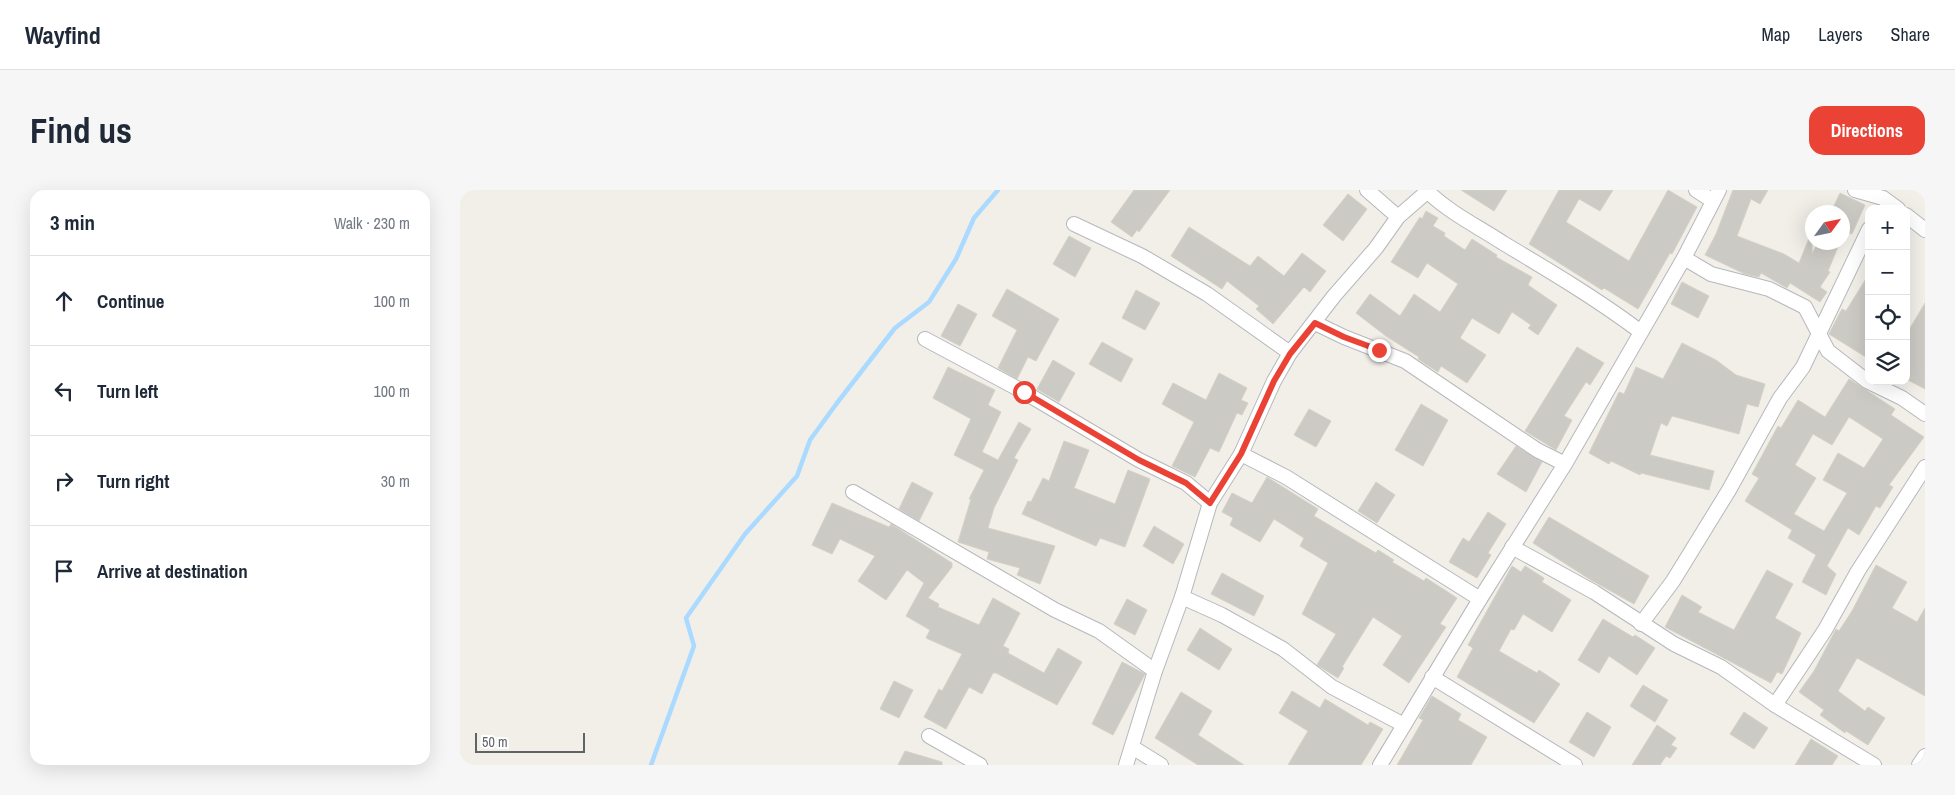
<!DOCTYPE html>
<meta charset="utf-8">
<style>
:root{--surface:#fff;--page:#f6f6f7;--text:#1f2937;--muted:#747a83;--line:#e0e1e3;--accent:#ea4335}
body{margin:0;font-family:"Archivo Narrow",sans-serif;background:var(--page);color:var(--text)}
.controls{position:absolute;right:15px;top:15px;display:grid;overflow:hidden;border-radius:10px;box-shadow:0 5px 20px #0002}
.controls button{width:45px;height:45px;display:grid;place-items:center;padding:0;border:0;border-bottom:1px solid var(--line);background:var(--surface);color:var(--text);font:25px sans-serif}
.compass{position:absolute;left:1345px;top:15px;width:45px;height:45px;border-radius:50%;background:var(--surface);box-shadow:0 5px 20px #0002;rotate:57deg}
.scale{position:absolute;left:15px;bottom:12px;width:110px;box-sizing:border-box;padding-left:5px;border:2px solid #5f6368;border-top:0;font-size:14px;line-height:18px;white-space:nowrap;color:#5f6368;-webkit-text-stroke:4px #fff;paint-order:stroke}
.stop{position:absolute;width:15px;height:15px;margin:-11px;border:4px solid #ea4335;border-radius:50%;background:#fff}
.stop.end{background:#ea4335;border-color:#fff;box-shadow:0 1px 5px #0008}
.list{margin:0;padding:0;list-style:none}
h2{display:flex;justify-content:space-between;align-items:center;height:65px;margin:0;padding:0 20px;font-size:21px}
h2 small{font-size:16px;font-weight:400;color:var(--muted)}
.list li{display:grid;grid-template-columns:32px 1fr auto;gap:15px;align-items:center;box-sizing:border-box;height:90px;padding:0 20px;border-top:1px solid var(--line)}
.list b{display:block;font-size:19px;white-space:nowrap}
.list em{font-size:16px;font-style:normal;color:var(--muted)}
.icon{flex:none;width:28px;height:28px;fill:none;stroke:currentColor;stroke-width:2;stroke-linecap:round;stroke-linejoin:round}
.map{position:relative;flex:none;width:1465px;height:575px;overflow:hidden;border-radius:15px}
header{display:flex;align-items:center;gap:30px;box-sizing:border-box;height:70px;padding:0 25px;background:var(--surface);border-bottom:1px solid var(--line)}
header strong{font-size:24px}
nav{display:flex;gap:28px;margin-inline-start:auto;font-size:18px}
.intro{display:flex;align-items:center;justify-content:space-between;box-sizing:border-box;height:120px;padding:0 30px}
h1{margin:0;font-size:35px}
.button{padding:12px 22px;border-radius:15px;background:var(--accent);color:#fff;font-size:18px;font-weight:700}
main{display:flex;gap:30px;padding:0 30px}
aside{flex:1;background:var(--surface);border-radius:15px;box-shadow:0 5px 20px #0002}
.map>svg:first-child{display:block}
</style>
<header>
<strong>Wayfind</strong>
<nav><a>Map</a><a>Layers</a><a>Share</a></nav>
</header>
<div class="intro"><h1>Find us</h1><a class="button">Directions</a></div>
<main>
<aside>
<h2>3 min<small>Walk · 230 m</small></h2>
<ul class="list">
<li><svg class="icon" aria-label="ahead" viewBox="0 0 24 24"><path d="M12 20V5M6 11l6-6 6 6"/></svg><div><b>Continue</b></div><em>100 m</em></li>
<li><svg class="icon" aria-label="left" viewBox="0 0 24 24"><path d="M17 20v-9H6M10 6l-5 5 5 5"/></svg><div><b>Turn left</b></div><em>100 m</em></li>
<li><svg class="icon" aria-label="right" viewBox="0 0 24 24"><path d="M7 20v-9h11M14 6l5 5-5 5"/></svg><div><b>Turn right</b></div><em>30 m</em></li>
<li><svg class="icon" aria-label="arrive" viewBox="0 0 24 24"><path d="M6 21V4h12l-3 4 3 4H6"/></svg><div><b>Arrive at destination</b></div></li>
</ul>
</aside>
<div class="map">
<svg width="1465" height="575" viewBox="0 0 1465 575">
<rect width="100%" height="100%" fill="#f1efe8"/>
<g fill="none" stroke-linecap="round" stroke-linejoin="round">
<!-- stream -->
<path stroke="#aadaff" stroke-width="4.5" d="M191,575L234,456L226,428L285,344L337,286L350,250L377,213L435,138L469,112L496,69L514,28L538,0"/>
</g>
<!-- building -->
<g fill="#cccac5" stroke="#d6d1c6" fill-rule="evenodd">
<path d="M674,0H710L679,42L677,40L672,47L651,32Z"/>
<path d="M1001,0H1047L1034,21Z"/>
<path d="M1099,0H1153L1140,21L1119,9L1106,32L1169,71L1208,0L1237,17L1212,64L1210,63L1178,119L1144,98L1142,100L1069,54Z"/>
<path d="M1273,0H1308L1300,14L1291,9L1277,46L1324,64L1339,73L1352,41V64L1358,52H1380L1368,81L1370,82L1360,97L1367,102L1360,112L1330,93L1327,98L1301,83L1299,87L1285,84L1245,65L1256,44Z"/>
<path d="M1380,3L1405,15L1392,44L1382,40V22H1371Z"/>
<path d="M888,4L907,19L883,51L863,35Z"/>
<path d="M966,21L978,28L973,36L985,43L984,46L1005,60L1012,49L1037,65L1036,67L1072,87L1068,95L1097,115L1078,145L1068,138L1071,135L1052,122L1039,144L1012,128L1000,148L1026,165L1007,193L981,176L978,182L958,169L959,167L926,146L896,123L910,104L940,126L954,104L980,122L998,94L967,73L958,88L931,72L960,27L962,29Z"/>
<path d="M729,37L790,76L798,66L824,86L842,63L866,81L850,102L844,97L813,134L796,119L799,116L767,91L762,99L711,66Z"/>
<path d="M609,46L631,58L615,87L593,74Z"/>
<path d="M1409,84V169L1369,144L1382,119L1386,121Z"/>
<path d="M1222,92L1249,106L1238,128L1211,114Z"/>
<path d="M547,99L599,129L576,171L568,167L557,189L538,178L557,140L532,126Z"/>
<path d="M676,100L700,113L685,140L662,128Z"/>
<path d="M1465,113V199L1446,189V145Z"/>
<path d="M498,114L517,124L500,156L481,146Z"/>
<path d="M642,152L673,169L661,192L629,174Z"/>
<path d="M1222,153L1256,170L1276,185L1305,194L1298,217L1287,214L1279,244L1212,226L1207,236L1201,233L1190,265L1254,281L1249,300L1181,283L1180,285L1151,271L1149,274L1129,263L1159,202L1164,204L1176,177L1203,189Z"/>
<path d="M1117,157L1144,173L1130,195L1126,192L1104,226L1112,230L1096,260L1065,241Z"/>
<path d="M593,170L615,183L599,212L577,199Z"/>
<path d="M488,177L535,200L528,215L541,222L522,262L538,270L559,232L571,239L554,268L558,270L534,318L528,338L595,356L580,394L557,385L560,378L527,369L529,362L498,352L511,309H509L524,280L494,265L511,229L473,208Z"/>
<path d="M759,183L787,198L781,210L788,213L782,225L777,223L759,262L750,258L735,287L712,276L734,232L702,214L713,193L746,210Z"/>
<path d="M1389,189L1435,219L1431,225L1464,247L1429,295L1433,297L1420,318L1416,316L1399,345L1388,338L1367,376L1376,384L1366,405L1342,392L1356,365L1328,348L1332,340L1285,311L1299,288L1292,284L1318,236L1321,238L1338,210L1365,227ZM1389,227L1423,249L1404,278L1378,263L1363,290L1387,303L1364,341L1334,324L1356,288L1335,275L1353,244L1372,255Z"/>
<path d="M961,214L988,230L963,276L935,260Z"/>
<path d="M849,219L871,231L856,257L834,245Z"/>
<path d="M604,251L629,260L614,298L655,314L668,280L690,289L665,357L640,348L636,356L562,324L568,311L571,312L583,288L589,291Z"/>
<path d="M1056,256L1082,272L1066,302L1037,284Z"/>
<path d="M807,287L858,319L854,326L916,363L918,360L934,370L932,372L964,391L966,388L997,408L980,434L986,437L949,493L923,475L942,446L913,427L882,477L884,478L878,488L857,475L876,444L842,424L868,373L840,356L844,348L814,329L800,352L770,335L773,328L762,322L772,303L792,313Z"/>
<path d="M452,292L473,303L459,331L439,319Z"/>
<path d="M916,292L935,305L917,333L898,321Z"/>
<path d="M372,313L429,337L431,334L492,373V377L468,408L479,414L478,417L519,435L533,408L560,423L543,456L549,459L548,463L584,483L598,458L622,472L597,515L536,483H533L522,504L509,497L486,539L464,527L479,499L482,501L502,464L466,448L470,440L446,426L464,393L447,380L426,410L398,391L415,366L380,349L372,364L352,355Z"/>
<path d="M1028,322L1046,334L1028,363L1031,365L1017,388L989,372L1003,348L1009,352Z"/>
<path d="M1089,327L1189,386L1174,414L1131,390L1073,353Z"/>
<path d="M694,336L724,354L713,374L683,356Z"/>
<path d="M1416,375L1447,392L1432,418L1457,432L1465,418V506L1397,468L1378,501L1405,521L1408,517L1425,528L1408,555L1386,541L1385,543L1360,525L1364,520L1339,502L1354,481L1376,439L1379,441L1392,421Z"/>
<path d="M1052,376L1061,382L1065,376L1084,388L1082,392L1111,410L1092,442L1063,424L1054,440L1051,439L1039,461L1077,483L1079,480L1100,494L1074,533L997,487L1013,458L1008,455Z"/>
<path d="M1307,380L1333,394L1315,428L1341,443L1322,484L1317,482L1311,493L1205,437L1222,405L1242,417L1238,422L1274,440Z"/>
<path d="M762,383L804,406L794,426L751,404Z"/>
<path d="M667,409L687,420L675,445L654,434Z"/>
<path d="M1143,429L1173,447L1175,445L1195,458L1177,485L1149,466L1139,483L1118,470Z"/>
<path d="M740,438L772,459L759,480L727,460Z"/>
<path d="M662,472L685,484L653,545L632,534Z"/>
<path d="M434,491L453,500L439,528L420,519Z"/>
<path d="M1183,495L1208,510L1195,532L1170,516Z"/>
<path d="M832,501L860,518L865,509L908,535L910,532L923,539L901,575H828L848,541L819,523Z"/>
<path d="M721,502L752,521L738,545L784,575H738L695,548Z"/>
<path d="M972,506L1001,524L998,530L1027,547L1011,575H937L963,530L959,528Z"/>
<path d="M1127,522L1151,537L1134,567L1109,552Z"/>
<path d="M1284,522L1308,538L1294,559L1270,544Z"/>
<path d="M1197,535L1216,548L1211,555L1217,558L1210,568L1206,566L1200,575H1172Z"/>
<path d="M1351,549L1378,566L1372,575H1335Z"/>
<path d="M445,561L482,572V575H438Z"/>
</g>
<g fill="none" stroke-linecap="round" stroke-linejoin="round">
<!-- minor casing -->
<g stroke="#b5b8bc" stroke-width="16">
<g id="minor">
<path d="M907,0L938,27"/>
<path d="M1236,0L1253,11"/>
<path d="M1395,0L1423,8L1438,19"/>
<path d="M968,2C990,23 1017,36 1043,53C1090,81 1137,109 1181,142"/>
<path d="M1446,25L1465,40"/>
<path d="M614,34L682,66L747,104L830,163"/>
<path d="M1224,68L1251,84L1309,99L1345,117L1368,161L1407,191L1442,208L1465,224"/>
<path d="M855,133L884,147L945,171L1077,260L1105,274"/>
<path d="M465,149L564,202L679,270L726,293L750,313"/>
<path d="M781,264L826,287L1020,409"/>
<path d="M393,302L595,420L639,441L695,481"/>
<path d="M1052,357L1134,402L1214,454L1261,477L1315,515L1414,575"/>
<path d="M722,407L762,425L823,459L872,497L944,535"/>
<path d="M1181,434L1213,391L1269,300L1320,208L1343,177L1409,39"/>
<path d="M972,487L1115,575"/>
<path d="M1315,515L1365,440L1398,381L1465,277"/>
<path d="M469,546L520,575"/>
<path d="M672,557L701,575"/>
<path d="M666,575L695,481L722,407L750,313L781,264L814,191L830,163L874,106L916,58L938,27L969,0"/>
<path d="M920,575L1020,409L1105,274L1224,68L1259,0"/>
<path d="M1459,575L1465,566"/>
</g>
</g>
<!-- minor -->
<use href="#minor" stroke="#fff" stroke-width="14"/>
</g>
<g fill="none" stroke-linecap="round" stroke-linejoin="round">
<!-- route -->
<path stroke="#ea4335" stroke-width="6" d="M564,202L679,270L726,293L750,313L781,264L814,191L830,164L855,133L884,147L919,160"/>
</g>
</svg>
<div class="controls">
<button>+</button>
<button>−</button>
<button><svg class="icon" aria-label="locate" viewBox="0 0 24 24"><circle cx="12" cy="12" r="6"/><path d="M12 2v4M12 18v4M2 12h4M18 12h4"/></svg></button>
<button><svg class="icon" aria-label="layers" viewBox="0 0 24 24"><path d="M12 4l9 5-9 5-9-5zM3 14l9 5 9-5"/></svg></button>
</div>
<svg class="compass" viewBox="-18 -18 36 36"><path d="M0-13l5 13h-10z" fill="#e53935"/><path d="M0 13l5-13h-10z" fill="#747a83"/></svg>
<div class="scale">50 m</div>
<div class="stop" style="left:564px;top:202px"></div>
<div class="stop end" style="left:919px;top:160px"></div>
</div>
</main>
